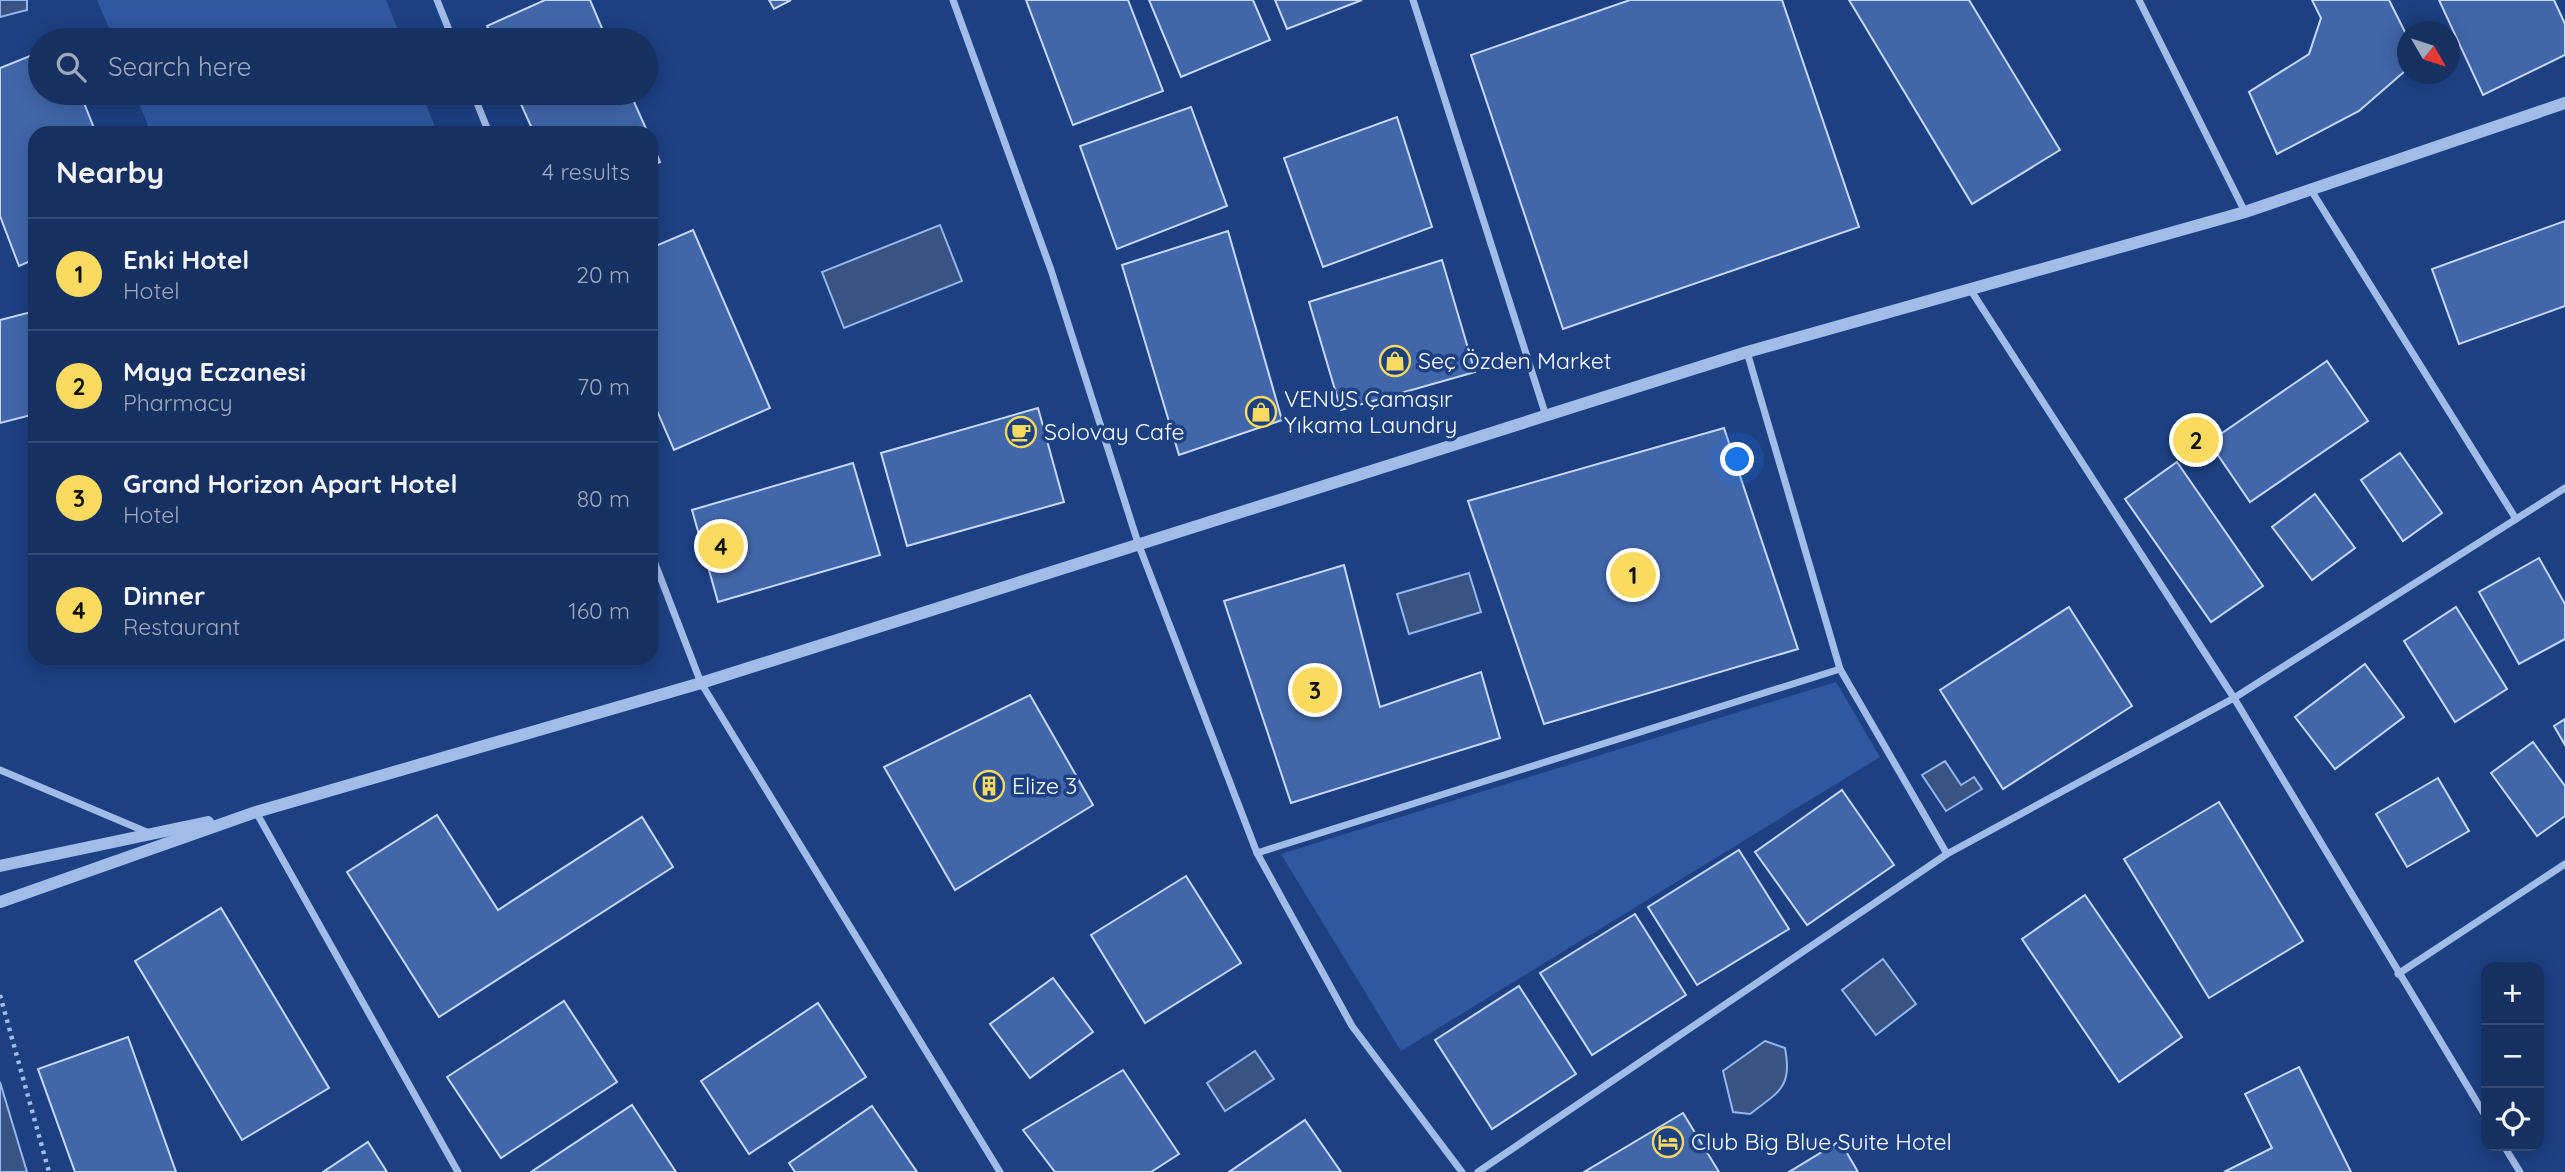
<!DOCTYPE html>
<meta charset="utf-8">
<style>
:root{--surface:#163062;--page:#233c6b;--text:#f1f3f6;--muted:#9ea9be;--line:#354b77;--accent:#fadb60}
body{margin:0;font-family:Quicksand,sans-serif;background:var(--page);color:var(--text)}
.controls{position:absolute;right:21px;bottom:21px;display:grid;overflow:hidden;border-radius:14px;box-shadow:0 4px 18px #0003}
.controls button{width:63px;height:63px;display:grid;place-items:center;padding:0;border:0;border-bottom:2px solid var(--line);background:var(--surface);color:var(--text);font:35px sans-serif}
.compass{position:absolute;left:2397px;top:21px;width:63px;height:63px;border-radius:50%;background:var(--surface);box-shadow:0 4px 18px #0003;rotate:129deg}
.you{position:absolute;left:1738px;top:460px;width:24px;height:24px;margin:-18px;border:5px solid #fff;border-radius:50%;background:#1a73e8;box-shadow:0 0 0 10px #1a73e833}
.badge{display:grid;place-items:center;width:46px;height:46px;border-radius:50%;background:var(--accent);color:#111;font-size:23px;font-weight:700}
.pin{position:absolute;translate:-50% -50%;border:4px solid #fff;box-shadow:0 2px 7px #0006}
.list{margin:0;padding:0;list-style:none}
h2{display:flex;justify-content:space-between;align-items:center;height:91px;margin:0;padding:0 28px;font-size:30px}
h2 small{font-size:23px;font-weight:400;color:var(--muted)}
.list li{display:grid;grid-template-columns:46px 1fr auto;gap:21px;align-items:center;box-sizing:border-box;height:112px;padding:0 28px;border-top:2px solid var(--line)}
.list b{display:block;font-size:26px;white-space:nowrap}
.list p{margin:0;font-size:23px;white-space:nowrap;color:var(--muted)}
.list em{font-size:23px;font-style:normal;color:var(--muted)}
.icon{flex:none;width:38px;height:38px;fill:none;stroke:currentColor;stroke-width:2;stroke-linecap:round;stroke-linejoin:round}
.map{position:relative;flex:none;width:2565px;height:1172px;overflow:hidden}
.search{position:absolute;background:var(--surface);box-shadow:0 4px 18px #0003;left:28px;top:28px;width:630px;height:77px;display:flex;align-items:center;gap:18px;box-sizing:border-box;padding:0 24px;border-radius:38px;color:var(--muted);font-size:26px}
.panel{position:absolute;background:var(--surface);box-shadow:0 4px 18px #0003;left:28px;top:126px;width:630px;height:539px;border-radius:21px}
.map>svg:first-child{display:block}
</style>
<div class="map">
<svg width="2565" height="1172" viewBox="0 0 2565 1172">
<rect width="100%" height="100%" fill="#1d4082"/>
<!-- green -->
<g fill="#3058a1">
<path d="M97,0H386L402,40H114Z"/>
<path d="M135,93H422L436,130L429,133H151Z"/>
<path d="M1836,682L1880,757L1401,1051L1281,854Z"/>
</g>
<!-- water -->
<g fill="#385384" stroke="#95b6ec" stroke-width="2">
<path d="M0,0H27V10L0,17Z"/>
<path d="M940,225L962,281L844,328L822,272Z"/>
<path d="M1469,573L1481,612L1409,634L1397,594Z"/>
<path d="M1945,761L1961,785L1974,777L1982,789L1946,811L1922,775Z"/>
<path d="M1883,959L1916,1004L1876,1035L1842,990Z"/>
<path d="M1765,1041L1785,1048C1793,1088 1778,1092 1750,1114L1733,1112L1723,1071Z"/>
<path d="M1255,1051L1274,1079L1225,1111L1207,1083Z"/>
<path d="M0,1082L27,1172H0Z"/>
</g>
<!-- building -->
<g fill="#4167aa" stroke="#c7d8f7" stroke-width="2">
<path d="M545,0H590L607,40H494L487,26Z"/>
<path d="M769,0H791L774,9Z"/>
<path d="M1026,0H1128L1163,91L1073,125Z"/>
<path d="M1149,0H1253L1270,40L1181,77Z"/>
<path d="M1275,0H1362L1287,29Z"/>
<path d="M1630,0H1782L1859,227L1563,329L1471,55Z"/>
<path d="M1849,0H1969L2060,150L1972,204Z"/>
<path d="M2312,0H2389L2406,34L2405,71L2359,111L2277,154L2249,92L2309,54L2321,18Z"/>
<path d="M2439,0H2554L2565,24V55L2483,95Z"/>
<path d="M40,52V93H80L96,133H35V259L19,266L0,216V68Z"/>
<path d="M516,93H630L648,133H534Z"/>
<path d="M1191,107L1227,206L1117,249L1080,146Z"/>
<path d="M1397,117L1432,227L1323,267L1284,158Z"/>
<path d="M651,141L660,162L651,166Z"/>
<path d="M2565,221V306L2459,344L2432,269Z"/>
<path d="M693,230L770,408L674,450L651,397V248Z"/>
<path d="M1228,231L1282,420L1179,455L1122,265Z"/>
<path d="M1442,260L1475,372L1341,410L1309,302Z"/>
<path d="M35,311V414L0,423V320Z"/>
<path d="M2327,361L2368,421L2250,502L2209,442Z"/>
<path d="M1038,408L1064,502L907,546L881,453Z"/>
<path d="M1724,428L1798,649L1544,724L1468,501Z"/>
<path d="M2400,453L2442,513L2403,541L2361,480Z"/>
<path d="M2177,462L2263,586L2211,622L2125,499Z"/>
<path d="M853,463L880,555L718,602L692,510Z"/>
<path d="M2315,494L2355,548L2312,580L2272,527Z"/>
<path d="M2539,558L2565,604V639L2519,664L2479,592Z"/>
<path d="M1344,565L1380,707L1481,672L1500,738L1291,803L1224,601Z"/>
<path d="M2069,607L2132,706L2003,789L1940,690Z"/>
<path d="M2456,607L2507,689L2455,722L2404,641Z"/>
<path d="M2365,664L2404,717L2335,769L2295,717Z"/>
<path d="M1030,695L1093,805L955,890L884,767Z"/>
<path d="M2565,719V745L2554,726Z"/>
<path d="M2533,742L2565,786V816L2537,836L2491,773Z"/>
<path d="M2438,778L2469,831L2407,867L2376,814Z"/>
<path d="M1842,790L1894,865L1807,925L1755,852Z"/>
<path d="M2219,802L2303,941L2209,998L2124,859Z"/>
<path d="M437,815L498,910L642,817L673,867L439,1017L347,872Z"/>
<path d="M1739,850L1789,929L1697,985L1648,907Z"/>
<path d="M1186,876L1241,963L1145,1023L1091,935Z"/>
<path d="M2085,895L2182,1037L2119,1082L2022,939Z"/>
<path d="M221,908L329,1088L242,1140L135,961Z"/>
<path d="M1635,914L1686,995L1592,1055L1540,973Z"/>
<path d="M1053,978L1093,1032L1030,1078L990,1024Z"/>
<path d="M1519,986L1576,1074L1492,1129L1435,1040Z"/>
<path d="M564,1001L617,1082L501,1158L447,1077Z"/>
<path d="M818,1003L866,1077L749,1154L701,1081Z"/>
<path d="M128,1037L176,1172H75L38,1069Z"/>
<path d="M2299,1067L2351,1172H2224L2272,1148L2245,1094Z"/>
<path d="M1123,1070L1179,1154L1151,1172H1055L1023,1130Z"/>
<path d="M632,1105L676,1172H531Z"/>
<path d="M872,1106L917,1172H795L789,1163Z"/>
<path d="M1683,1113L1719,1172H1584Z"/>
<path d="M1305,1120L1341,1172H1229Z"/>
<path d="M1840,1141L1858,1172H1789Z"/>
<path d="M368,1142L387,1172H323Z"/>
</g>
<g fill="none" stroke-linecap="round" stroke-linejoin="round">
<!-- path -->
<path stroke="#a2bcea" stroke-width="4.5" stroke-dasharray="3.5 5" stroke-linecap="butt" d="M0,995L49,1172"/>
<!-- minor -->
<g stroke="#a2bcea" stroke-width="7">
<path d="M437,0L453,40"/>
<path d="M953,0L1051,270L1138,543L1257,853L1352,1026L1462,1172"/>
<path d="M1413,0L1546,416"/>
<path d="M2139,0L2245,212"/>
<path d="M473,93L489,133"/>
<path d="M2311,190L2516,519"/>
<path d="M1970,289L2234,698L2486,1117"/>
<path d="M1747,352L1840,669L1947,854"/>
<path d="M651,553L701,683L1000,1172"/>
<path d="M0,770L149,833"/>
<path d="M256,812L458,1172"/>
<path d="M1257,853L1840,669"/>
<path d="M2398,974L2565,864"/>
<path d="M2504,1146L2520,1172"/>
<path d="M1478,1172L1947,854L2234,698L2565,488"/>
</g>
<!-- tertiary -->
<g stroke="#a2bcea" stroke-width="12">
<path d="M0,866L208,822"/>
<path d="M0,902L256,812L701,683L1747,352L2245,212L2565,103"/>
</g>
</g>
<!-- icons -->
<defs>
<g id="shop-ring" transform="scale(1.575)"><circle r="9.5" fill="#1d4082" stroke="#fadb60" stroke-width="1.5"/><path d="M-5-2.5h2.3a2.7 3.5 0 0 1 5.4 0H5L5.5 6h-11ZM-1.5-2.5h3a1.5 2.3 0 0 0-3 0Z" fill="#fadb60"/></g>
<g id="cafe-ring" transform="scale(1.575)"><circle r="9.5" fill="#1d4082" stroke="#fadb60" stroke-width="1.5"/><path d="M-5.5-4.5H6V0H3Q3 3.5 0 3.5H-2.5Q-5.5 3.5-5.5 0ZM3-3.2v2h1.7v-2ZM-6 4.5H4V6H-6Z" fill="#fadb60"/></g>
<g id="building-ring" transform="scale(1.575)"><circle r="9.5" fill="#1d4082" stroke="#fadb60" stroke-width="1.5"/><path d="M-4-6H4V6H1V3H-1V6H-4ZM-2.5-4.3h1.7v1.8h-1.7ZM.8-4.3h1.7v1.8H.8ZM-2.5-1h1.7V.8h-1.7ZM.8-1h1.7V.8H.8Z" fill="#fadb60"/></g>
<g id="hotel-ring" transform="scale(1.575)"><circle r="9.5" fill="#1d4082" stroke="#fadb60" stroke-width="1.5"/><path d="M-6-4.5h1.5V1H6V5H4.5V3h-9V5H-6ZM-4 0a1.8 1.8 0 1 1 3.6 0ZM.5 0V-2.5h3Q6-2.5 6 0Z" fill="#fadb60"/></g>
</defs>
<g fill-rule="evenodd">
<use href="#shop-ring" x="1395" y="361"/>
<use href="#shop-ring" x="1261" y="412"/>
<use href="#cafe-ring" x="1021" y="432"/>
<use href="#building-ring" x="989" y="786"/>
<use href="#hotel-ring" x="1668" y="1142"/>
</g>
<g text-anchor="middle" stroke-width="7" stroke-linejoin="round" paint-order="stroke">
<!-- poi labels -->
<g font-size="23" fill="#fff" stroke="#1d4082" text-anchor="start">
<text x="1418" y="369">Seç Özden Market</text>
<text x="1284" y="407">VENUS Çamaşır<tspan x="1284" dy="26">Yıkama Laundry</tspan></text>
<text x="1044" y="440">Solovay Cafe</text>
<text x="1012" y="794">Elize 3</text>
<text x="1691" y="1150">Club Big Blue Suite Hotel</text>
</g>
</g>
</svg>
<div class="controls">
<button>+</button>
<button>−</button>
<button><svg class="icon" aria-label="locate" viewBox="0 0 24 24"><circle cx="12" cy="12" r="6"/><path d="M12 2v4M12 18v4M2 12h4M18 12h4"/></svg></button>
</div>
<svg class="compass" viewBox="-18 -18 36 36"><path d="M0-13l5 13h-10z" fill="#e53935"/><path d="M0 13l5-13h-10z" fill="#9ea9be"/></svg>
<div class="you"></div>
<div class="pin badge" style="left:1633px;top:575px">1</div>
<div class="pin badge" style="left:2196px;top:440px">2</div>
<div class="pin badge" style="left:1315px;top:690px">3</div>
<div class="pin badge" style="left:721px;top:546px">4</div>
<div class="search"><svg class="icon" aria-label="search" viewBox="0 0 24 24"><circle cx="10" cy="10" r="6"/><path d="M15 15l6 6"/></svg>Search here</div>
<section class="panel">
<h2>Nearby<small>4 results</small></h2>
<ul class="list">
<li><span class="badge">1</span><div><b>Enki Hotel</b><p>Hotel</p></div><em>20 m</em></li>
<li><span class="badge">2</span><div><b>Maya Eczanesi</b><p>Pharmacy</p></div><em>70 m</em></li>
<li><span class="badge">3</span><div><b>Grand Horizon Apart Hotel</b><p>Hotel</p></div><em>80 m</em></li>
<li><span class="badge">4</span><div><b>Dinner</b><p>Restaurant</p></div><em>160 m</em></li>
</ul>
</section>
</div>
